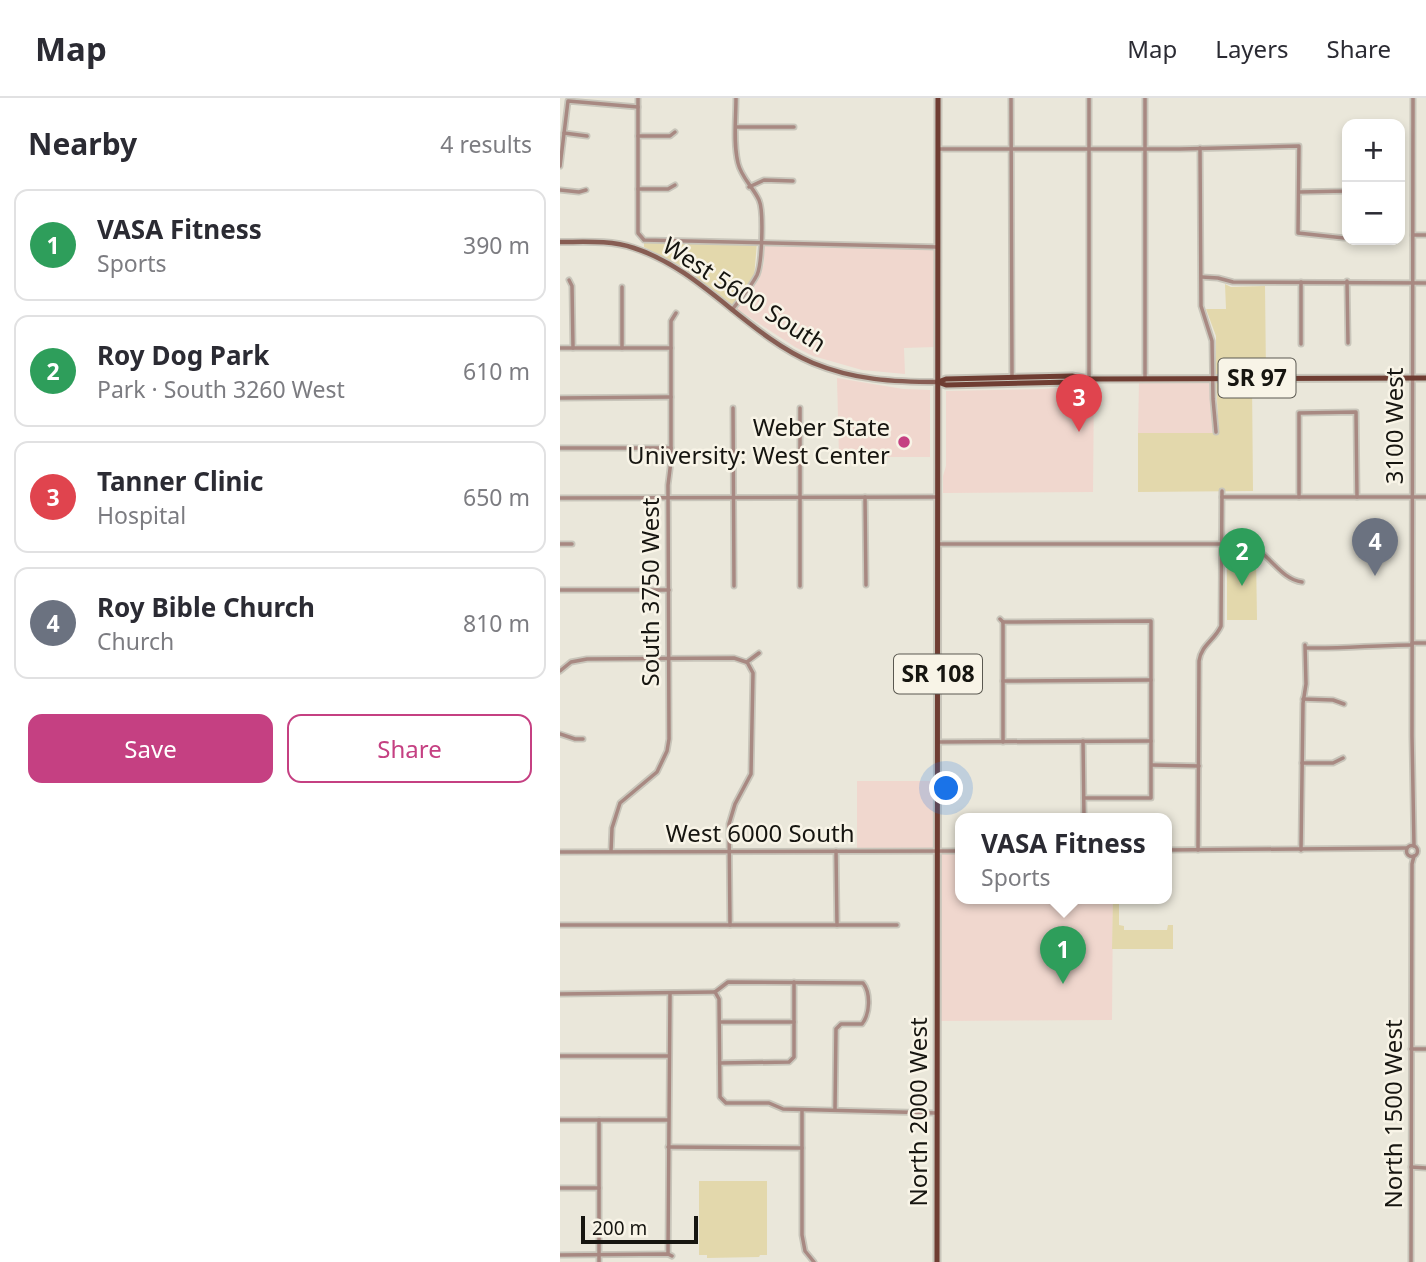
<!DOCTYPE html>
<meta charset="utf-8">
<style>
:root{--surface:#fff;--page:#f7f7f7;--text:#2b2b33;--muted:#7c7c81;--line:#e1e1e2;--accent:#c54082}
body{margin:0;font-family:"Noto Sans",sans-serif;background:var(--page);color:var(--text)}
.controls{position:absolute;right:21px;top:21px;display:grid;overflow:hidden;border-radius:14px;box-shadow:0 4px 10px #0003}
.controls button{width:63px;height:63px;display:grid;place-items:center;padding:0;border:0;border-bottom:2px solid var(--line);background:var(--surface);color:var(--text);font:35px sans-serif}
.scale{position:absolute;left:21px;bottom:18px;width:117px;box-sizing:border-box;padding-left:7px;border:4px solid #161510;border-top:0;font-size:19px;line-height:24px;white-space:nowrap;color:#161510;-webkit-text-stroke:5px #f8f4e7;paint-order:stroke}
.you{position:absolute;left:387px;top:691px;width:24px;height:24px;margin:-18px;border:5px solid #fff;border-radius:50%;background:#1a73e8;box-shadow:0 0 0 10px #1a73e833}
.badge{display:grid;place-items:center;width:46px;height:46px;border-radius:50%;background:var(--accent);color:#fff;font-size:23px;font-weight:700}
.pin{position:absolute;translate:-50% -58px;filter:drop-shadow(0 2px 4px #0008)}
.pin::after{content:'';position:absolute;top:37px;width:24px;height:21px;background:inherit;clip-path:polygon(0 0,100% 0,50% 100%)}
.popup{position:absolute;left:395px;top:715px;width:217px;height:91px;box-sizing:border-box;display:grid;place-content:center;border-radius:14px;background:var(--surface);filter:drop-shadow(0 2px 5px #0005);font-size:23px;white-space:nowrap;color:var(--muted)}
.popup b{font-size:26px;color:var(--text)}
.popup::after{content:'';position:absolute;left:50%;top:100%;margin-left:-14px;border:14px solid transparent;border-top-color:var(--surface)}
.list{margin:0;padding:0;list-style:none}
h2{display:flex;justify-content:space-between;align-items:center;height:91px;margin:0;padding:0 28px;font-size:30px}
h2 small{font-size:23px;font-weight:400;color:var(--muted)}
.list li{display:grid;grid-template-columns:46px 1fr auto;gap:21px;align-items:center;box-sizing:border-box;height:112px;margin:0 14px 14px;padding:0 14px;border:2px solid var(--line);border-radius:14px}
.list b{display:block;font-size:26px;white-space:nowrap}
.list p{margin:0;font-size:23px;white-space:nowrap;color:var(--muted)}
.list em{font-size:23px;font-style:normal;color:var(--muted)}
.actions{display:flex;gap:14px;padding:21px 28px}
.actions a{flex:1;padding:16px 0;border:2px solid var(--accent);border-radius:14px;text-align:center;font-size:24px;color:var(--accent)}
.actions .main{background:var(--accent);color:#fff}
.map{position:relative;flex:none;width:866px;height:1164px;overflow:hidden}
header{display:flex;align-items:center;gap:42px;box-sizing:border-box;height:98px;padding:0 35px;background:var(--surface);border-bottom:2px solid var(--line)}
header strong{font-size:33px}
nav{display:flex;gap:38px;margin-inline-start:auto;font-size:24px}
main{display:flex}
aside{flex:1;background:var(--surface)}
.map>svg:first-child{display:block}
</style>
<header>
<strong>Map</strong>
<nav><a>Map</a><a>Layers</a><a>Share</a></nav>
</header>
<main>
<aside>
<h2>Nearby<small>4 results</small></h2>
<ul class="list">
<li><span class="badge" style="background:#2e9e5b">1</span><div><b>VASA Fitness</b><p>Sports</p></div><em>390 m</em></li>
<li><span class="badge" style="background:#2e9e5b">2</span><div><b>Roy Dog Park</b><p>Park · South 3260 West</p></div><em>610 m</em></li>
<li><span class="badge" style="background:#e0444e">3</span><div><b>Tanner Clinic</b><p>Hospital</p></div><em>650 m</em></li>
<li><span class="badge" style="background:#6b7280">4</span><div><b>Roy Bible Church</b><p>Church</p></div><em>810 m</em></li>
</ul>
<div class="actions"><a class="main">Save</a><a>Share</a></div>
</aside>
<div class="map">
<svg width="866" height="1164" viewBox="0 0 866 1164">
<rect width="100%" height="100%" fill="#eae7da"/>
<!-- commercial -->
<g fill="#f0d7ce">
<path d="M204,148L376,150L375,249L344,250L345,276L302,272L253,258L235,249L177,211L199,181L204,165Z"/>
<path d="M277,280L343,291L370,292V359H279Z"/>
<path d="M579,283H649L653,335H578Z"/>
<path d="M534,287L533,394L383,395V378L386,368V293L483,291Z"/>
<path d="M297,683H374V752L297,750Z"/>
<path d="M380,756H400V800H553L552,922L380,923Z"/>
</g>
<!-- green -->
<g fill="#e3d8ac">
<path d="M84,144H197L194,180L173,208L121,168L84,149Z"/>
<path d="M665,186L671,189L705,188L706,276H656V238L646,211H666Z"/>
<path d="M656,284H692L693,393L578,394V335H659Z"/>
<path d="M667,451H686L696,458L697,522H667Z"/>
<path d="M553,800H559V827L564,828V832H607L608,827H613V851H552Z"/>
<path d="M139,1083H207V1157H200L199,1159L147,1160V1157H139Z"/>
</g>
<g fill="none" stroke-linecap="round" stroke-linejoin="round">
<!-- minor casing -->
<g stroke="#c8c5ba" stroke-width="7">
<g id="minor">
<path d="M78,0V135L84,142L378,149"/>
<path d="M451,0L452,280"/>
<path d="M176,29H234"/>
<path d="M4,35L27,38"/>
<path d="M78,38H110L115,34"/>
<path d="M640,50L641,208L652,243L653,301L656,334"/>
<path d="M378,51H620L739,48L738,135L784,140"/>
<path d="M0,68L8,3L78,9"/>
<path d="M189,89L204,82L233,83"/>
<path d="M78,91H108L115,87"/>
<path d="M0,92L19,94L26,92"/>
<path d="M739,94L786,93L787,83"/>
<path d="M853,137H866"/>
<path d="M642,179L658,180L673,184L866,185"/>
<path d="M9,182L12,188L13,250"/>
<path d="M787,183L788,245"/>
<path d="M741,184V246"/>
<path d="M172,212C180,201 191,189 197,177C202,166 204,113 199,102C193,89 181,79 178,65C173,45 176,21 176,0"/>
<path d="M0,250H111"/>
<path d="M62,250V189"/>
<path d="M529,281V0"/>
<path d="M585,281V0"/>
<path d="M0,300L111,299"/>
<path d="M173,310L174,488"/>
<path d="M240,310V488"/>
<path d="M0,350H111"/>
<path d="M305,399L306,487"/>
<path d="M662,399H866"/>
<path d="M739,399V315L796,314L797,399"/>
<path d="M0,400L378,399"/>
<path d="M0,446H12"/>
<path d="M378,446H686C708,452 719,481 742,484"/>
<path d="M0,492H109"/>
<path d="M440,521L443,524L591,523V700H524"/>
<path d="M443,524V644"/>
<path d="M852,545H866"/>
<path d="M746,550C782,551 816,547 852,547"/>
<path d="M0,573L11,564L27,561L174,560L186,564"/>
<path d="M443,583L591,582"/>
<path d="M743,601L773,602L784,606"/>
<path d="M0,636L15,641H23"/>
<path d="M523,643L524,720"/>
<path d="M378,644L591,643"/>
<path d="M742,665H773L783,660"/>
<path d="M592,667L639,668"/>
<path d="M638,752L639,563C641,547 655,542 661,528L662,393"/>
<path d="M741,752L743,605L746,586L745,547"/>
<path d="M51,753L52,730L60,705L97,674L107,653L109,641L108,387L111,363V223L116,215"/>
<path d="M276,753L277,827"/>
<path d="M0,827H337"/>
<path d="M170,827L169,726L175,706L191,676L193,575L187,564L199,555"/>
<path d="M155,894L159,901L160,999L166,1005H209L223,1011L376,1015"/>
<path d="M155,894L168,884L303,885C311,895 310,916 302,926H281L276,931L275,1011"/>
<path d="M0,896L155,894"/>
<path d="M160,924H234"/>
<path d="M851,951H866"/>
<path d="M0,958H109"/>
<path d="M160,965L229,964L234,959V884"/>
<path d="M242,1012V1137L245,1153L254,1164"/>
<path d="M0,1022H108"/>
<path d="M39,1022V1164"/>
<path d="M108,1049L242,1050"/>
<path d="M851,1069L866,1070"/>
<path d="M0,1090H39"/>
<path d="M108,1156L110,896"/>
<path d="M0,1157L108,1156L112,1158"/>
</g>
</g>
<!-- tertiary casing -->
<g stroke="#c8c5ba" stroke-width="7">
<g id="tertiary">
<path d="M853,0L852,638L854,748"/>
<circle cx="852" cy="753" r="5.5"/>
<path d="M606,752L847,750"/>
<path d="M0,754L400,753"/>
<path d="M851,1164L852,766L854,758"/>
</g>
</g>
<!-- secondary casing -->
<g stroke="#c8c5ba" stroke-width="8">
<path id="secondary" d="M0,144C25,144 50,142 74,150C142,172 187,237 253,265C294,282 334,284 378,284"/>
</g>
<!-- primary casing -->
<g stroke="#c8c5ba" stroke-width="9">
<g id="primary">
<path d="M512,278L529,281L512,284L386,287L378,284L386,281Z"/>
<path d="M529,281L866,280"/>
<path d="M377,1164L378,0"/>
</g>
</g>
<!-- minor -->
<use href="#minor" stroke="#a88982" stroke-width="3.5"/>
<!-- tertiary -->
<use href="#tertiary" stroke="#a88982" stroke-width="3.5"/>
<!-- secondary -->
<use href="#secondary" stroke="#875d53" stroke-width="4.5"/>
<!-- primary -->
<use href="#primary" stroke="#6f3d32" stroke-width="5"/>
</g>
<!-- markers -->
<circle fill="#c54082" stroke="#f8f4e7" stroke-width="2.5" cx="344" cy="344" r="7"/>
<g text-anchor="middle" stroke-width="5" stroke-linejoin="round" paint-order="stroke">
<!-- shield labels -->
<g fill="#f8f4e7" stroke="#5a5850" stroke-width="2">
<rect x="658.5" y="260.5" width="77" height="39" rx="5"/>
<rect x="334" y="556.5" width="88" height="39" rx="5"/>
</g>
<g font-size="23" font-weight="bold" fill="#161510">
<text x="697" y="288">SR 97</text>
<text x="378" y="584">SR 108</text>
</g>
<!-- street labels -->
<g font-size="24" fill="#161510" stroke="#f8f4e7">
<text transform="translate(184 197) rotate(33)" y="8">West 5600 South</text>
<text transform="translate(835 328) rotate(-90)" y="8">3100 West</text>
<text transform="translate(91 494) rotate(-90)" y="8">South 3750 West</text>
<text x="200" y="744">West 6000 South</text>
<text transform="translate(359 1014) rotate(-90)" y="8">North 2000 West</text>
<text transform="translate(834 1016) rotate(-90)" y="8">North 1500 West</text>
</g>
<!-- poi labels -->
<g font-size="24" fill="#161510" stroke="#f8f4e7" text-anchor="end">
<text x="330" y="338">Weber State<tspan x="330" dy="28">University: West Center</tspan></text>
</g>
</g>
</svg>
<div class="controls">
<button>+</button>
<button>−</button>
</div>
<div class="scale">200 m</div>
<div class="you"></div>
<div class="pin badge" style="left:503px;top:886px;background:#2e9e5b">1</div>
<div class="popup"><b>VASA Fitness</b>Sports</div>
<div class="pin badge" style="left:682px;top:488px;background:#2e9e5b">2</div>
<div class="pin badge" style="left:519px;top:334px;background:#e0444e">3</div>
<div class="pin badge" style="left:815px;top:478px;background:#6b7280">4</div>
</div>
</main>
